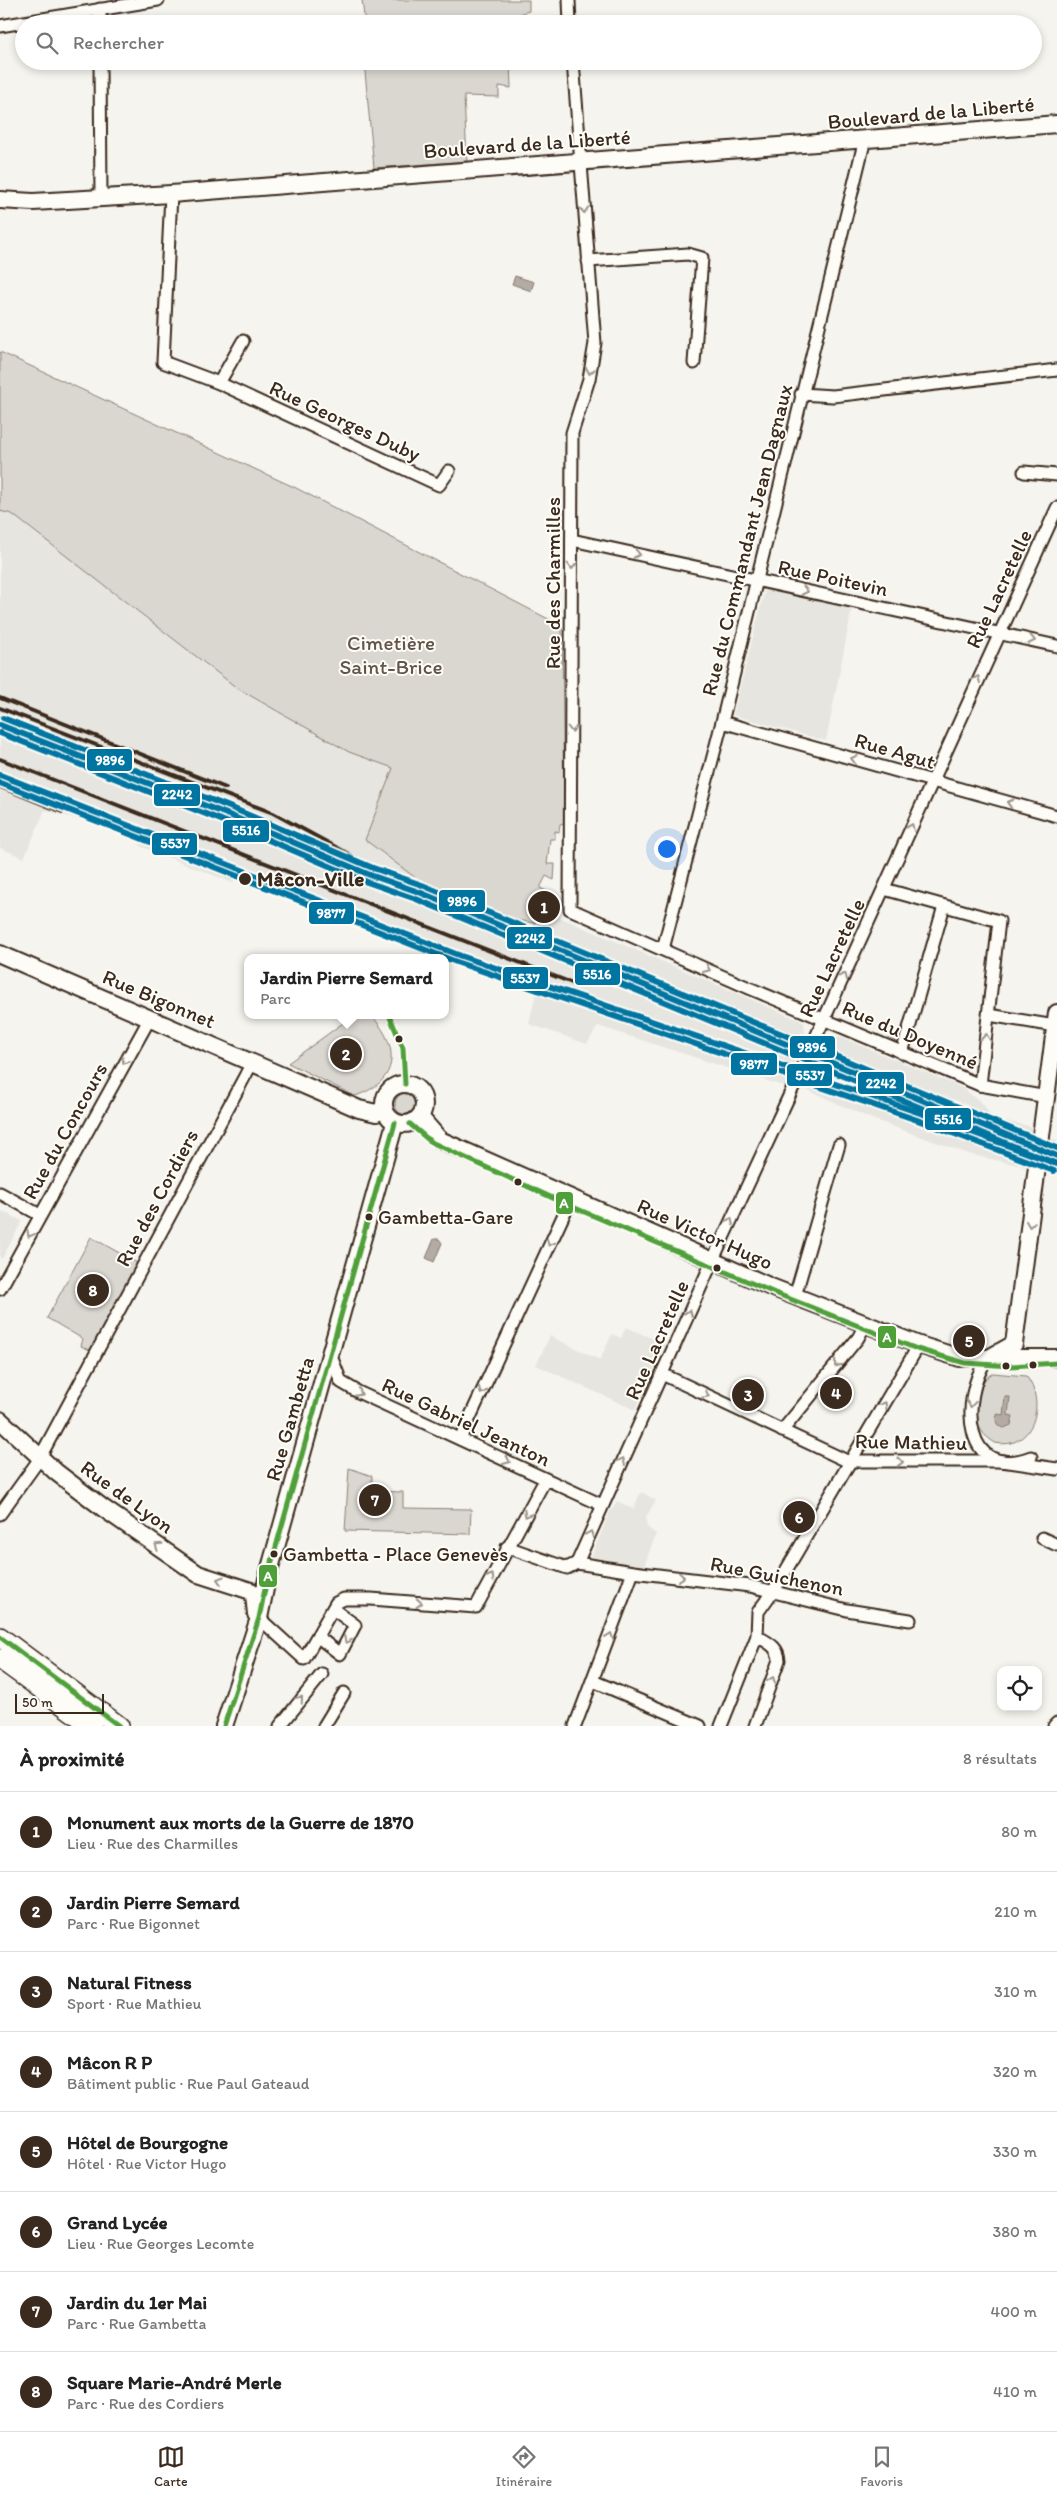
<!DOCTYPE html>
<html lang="fr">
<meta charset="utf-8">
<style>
:root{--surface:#fff;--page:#f2f2f2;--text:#222;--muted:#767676;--line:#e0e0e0;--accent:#3b2a1e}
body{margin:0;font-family:Itim,sans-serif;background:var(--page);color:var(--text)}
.controls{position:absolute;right:15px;bottom:15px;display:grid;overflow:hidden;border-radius:10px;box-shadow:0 2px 8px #0003}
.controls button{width:45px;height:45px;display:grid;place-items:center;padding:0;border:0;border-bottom:1px solid var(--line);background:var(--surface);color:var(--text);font:25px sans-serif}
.scale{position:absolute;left:15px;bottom:12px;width:89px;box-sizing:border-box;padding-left:5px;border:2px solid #3b2a1e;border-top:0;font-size:14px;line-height:18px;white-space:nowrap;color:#3b2a1e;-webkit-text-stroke:4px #fdfcf7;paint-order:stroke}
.you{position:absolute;left:666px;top:848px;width:18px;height:18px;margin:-12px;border:4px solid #fff;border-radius:50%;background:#1a73e8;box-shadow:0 0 0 8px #1a73e833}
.badge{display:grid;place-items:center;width:32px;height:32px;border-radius:50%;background:var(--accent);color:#fff;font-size:16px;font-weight:700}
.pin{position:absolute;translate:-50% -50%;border:2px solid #fff;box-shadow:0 1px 5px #0006}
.popup{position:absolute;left:244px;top:954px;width:205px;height:65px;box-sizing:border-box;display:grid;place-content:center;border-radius:10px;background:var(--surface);filter:drop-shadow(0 1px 4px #0005);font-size:16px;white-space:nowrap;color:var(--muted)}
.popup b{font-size:19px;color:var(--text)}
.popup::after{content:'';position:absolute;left:50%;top:100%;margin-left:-10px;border:10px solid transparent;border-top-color:var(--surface)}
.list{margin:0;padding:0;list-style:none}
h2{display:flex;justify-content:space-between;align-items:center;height:65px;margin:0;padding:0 20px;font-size:21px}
h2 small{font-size:16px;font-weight:400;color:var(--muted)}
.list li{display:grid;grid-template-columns:32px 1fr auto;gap:15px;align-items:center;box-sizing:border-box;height:80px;padding:0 20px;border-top:1px solid var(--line)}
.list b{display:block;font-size:19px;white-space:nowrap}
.list p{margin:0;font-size:16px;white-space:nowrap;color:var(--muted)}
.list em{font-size:16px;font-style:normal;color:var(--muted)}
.icon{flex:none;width:28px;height:28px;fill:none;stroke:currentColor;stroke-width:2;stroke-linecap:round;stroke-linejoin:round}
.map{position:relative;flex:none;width:1057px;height:1726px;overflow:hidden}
.search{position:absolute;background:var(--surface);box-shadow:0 2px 8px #0003;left:15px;right:15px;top:15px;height:55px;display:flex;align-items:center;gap:12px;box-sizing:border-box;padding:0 18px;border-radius:28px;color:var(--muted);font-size:19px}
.sheet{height:705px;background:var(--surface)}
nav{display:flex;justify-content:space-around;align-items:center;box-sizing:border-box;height:70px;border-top:1px solid var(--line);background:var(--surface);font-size:14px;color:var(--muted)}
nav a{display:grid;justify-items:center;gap:2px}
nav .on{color:var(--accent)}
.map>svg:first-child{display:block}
</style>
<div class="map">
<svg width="1057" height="1726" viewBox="0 0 1057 1726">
<rect width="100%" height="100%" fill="#f5f4ee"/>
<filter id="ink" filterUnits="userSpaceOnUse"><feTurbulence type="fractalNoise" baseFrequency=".02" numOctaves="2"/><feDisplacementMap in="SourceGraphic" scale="10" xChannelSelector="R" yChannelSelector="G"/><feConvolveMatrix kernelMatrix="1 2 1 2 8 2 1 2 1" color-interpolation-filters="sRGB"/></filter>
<g filter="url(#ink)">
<!-- built -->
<g fill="#e7e5df">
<path d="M0,511L11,513L237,688L349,752L393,768L437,892L503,918L519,920L535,923L538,908L799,1020L804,1023L806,1036L824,1042L836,1036L843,1038L963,1088L983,1104L992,1118L1033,1127L1051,1139L1057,1140V1174L969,1154L872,1119L803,1088L783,1086L598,1026L587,1044L529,1024L536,993L237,876L233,883L140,846L142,839L137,836L45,810L24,858L0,848Z"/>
<path d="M765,590L852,609L826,741L733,715Z"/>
<path d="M0,1210L22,1221L2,1259L0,1258Z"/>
<path d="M626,1327L665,1344L635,1410L536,1365L550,1336L600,1360L612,1334L621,1338Z"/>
<path d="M641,1492L656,1500L646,1517L647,1527L656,1534L644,1566L590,1560L611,1509H613L617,1501L633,1509Z"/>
</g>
<!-- green -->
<g fill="#dad6d0" stroke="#8a8077">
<path d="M362,0H529V11L522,13L524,21L514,24H365Z"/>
<path d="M364,61H510L511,88L499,86V97L464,96L467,161L374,168Z"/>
<path d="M0,352L296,488L558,624L562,628L564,823L560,824L559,832L555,831V839H550L547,864H555L554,880L546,876L540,888L556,896L549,912L539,908L535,923C506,919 462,906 437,892C412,877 389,857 365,840L393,768L349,752L237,688L12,514L0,511Z"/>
<path d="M354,1015H371C401,1047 399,1082 355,1096L288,1063Z"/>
<circle cx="406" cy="1104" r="11"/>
<path d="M91,1237L139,1264L92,1351L81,1346L83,1339L47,1318Z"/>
<path d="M993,1373L1026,1376C1047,1401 1034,1451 995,1443C990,1439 984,1436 981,1430C970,1413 975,1383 993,1373Z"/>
<path d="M349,1468L372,1476V1491L403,1492V1508L471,1509L470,1534L345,1531Z"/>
</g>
<!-- water -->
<g fill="#b4aca4" stroke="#84786e">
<path d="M515,276L534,282L531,291L512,284Z"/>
<path d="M434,1239H439L442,1243L434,1262L426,1258Z"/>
<path d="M1005,1397H1010L1008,1415L1013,1416L1011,1425L1004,1428L998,1426L996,1421L997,1414L1003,1415Z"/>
</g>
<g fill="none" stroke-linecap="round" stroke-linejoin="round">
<!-- street casing -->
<g stroke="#3b2a1e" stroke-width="15">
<g id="street">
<path d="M569,0L570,24"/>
<path d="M100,9V24"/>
<path d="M0,26L158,0"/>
<path d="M100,61L101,197"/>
<path d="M573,61L595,343L589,379L572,433L570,909L749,988L980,1085L1047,1097"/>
<path d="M171,194L163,362L219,383L439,485L449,471"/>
<path d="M588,261L688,254L702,258L694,363"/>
<path d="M219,383L243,341"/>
<path d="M801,394L833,396L1057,370"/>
<path d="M1024,472L1057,475"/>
<path d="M572,540L1057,646"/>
<path d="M722,722L1057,816"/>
<path d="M884,889L999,921L980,1085"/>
<path d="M663,949L722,722L865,139"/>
<path d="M989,1015L1055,1026"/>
<path d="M902,1053L944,906"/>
<path d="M0,1193L40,1215"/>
<path d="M0,1289L150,1018"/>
<path d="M795,1296L839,1145"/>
<path d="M331,1356L341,1382L358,1392L602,1505"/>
<path d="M987,1359C959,1400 964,1482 1031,1457"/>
<path d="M662,1374L847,1461H1002L1057,1469"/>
<path d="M782,1431L858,1338L865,1325"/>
<path d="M460,1439L571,1199"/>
<path d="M0,1514L38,1461L252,1063"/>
<path d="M1042,1538L1057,1545"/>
<path d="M507,1547L567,1568L577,1563"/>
<path d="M577,1563L716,1253L790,1094L1057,508"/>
<path d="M577,1563L633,1572L750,1586L847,1610L910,1620"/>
<path d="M259,1618L304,1659L336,1603L344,1599H371L476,1607L545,1480"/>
<path d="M318,1637L340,1654L355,1625L333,1609"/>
<path d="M593,1681L700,1726"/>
<path d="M280,1726L322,1674"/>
<path d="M324,1726L344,1693"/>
<path d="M575,1726L633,1572"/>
<path d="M721,1726L757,1636L758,1612L778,1584L919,1345"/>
<path d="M755,1726L779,1660C778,1646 768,1643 757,1636"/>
<path d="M1054,1726L1057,1723"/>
</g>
</g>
<!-- secondary casing -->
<g stroke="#3b2a1e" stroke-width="20">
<g id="secondary">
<path d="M0,200L33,202L171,194L1057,124"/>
<path d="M0,954L359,1109L376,1113L384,1109"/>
<circle cx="404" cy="1104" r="20"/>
<path d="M420,1117L440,1140L771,1287L919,1345L960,1358H1057"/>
<path d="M989,1358L1014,1344L1057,1013"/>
<path d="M0,1420L56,1472L103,1508L198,1574L251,1591L254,1595L256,1614"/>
<path d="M224,1726L259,1618L267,1579L395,1123"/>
</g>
</g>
<!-- primary casing -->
<g stroke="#3b2a1e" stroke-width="22">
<g id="primary">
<path d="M0,1637L119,1726"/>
<path d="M0,1659L92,1726"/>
</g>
</g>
<!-- street -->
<use href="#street" stroke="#fdfcf7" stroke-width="11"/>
<!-- secondary -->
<use href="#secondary" stroke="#fdfcf7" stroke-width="16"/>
<!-- primary -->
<use href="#primary" stroke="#fdfcf7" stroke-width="19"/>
<!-- rail -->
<g stroke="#3b2a1e" stroke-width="4">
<path d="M0,698L226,788"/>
<path d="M0,708L273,813L419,892"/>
<path d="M0,759L577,985"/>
<path d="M0,787L62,812"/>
</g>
<!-- bus-1 casing -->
<g stroke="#fdfcf7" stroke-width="9">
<g id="bus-1">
<path d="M389,1015L403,1048L405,1084"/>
<path d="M410,1124L431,1142L568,1205L775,1293L917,1349L965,1363L1011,1366L1057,1363"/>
<path d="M0,1637L119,1726"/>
<path d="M224,1726L259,1618L267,1579L395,1123"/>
</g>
</g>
<!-- bus-1 -->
<use href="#bus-1" stroke="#50a03a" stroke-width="5"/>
<!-- rail-1 casing -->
<g stroke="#fdfcf7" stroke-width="10">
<path id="rail-1" d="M0,725L229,815L370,875L419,892L1057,1156"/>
</g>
<!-- rail-2 casing -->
<g stroke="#fdfcf7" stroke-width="10">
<path id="rail-2" d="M0,733L226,822L367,882L416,899L1054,1163"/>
</g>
<!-- rail-3 casing -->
<g stroke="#fdfcf7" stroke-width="10">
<path id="rail-3" d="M0,775L461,956L926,1115L1057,1164"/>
</g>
<!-- rail-4 casing -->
<g stroke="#fdfcf7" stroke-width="10">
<path id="rail-4" d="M3,718L232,808L373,868L422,885L1057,1148"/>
</g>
<!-- rail-5 casing -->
<g stroke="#fdfcf7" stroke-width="10">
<path id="rail-5" d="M0,783L459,963L923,1122L1054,1171"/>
</g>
<!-- rail-1 -->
<use href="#rail-1" stroke="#0075a1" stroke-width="6"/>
<!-- rail-2 -->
<use href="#rail-2" stroke="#0075a1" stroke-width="6"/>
<!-- rail-3 -->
<use href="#rail-3" stroke="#0075a1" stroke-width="6"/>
<!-- rail-4 -->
<use href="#rail-4" stroke="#0075a1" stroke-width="6"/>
<!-- rail-5 -->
<use href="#rail-5" stroke="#0075a1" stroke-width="6"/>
</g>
<!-- one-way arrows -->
<defs><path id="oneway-chevron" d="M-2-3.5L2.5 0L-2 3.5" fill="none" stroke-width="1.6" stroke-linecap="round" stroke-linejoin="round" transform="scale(1.25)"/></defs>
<g stroke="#9c938a">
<use href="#oneway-chevron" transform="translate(584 210) rotate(86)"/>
<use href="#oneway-chevron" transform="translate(590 371) rotate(100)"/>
<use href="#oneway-chevron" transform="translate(637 554) rotate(12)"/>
<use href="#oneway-chevron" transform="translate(572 566) rotate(90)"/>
<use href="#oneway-chevron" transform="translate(805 591) rotate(12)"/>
<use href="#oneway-chevron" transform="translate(1032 640) rotate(12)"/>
<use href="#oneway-chevron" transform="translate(977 679) rotate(-65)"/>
<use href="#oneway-chevron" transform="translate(572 729) rotate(90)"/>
<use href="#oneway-chevron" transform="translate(854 759) rotate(-164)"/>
<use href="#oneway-chevron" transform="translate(1010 803) rotate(-164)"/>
<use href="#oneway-chevron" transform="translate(911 827) rotate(-67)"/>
<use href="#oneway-chevron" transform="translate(707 969) rotate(24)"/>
<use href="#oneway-chevron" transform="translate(844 976) rotate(-65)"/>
<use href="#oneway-chevron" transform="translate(986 1037) rotate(-83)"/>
<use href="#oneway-chevron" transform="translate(125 1061) rotate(120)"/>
<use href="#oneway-chevron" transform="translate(730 1221) rotate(-65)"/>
<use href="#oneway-chevron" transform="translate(1030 1224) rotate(98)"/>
<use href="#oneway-chevron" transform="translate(30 1234) rotate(119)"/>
<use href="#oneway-chevron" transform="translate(550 1243) rotate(115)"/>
<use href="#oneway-chevron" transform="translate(689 1313) rotate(-66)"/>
<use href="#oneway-chevron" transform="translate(837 1364) rotate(129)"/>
<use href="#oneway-chevron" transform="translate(482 1391) rotate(115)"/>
<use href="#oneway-chevron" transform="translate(359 1393) rotate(28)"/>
<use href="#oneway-chevron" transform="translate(706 1395) rotate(26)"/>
<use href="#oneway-chevron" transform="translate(971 1404) rotate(94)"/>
<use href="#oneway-chevron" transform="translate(884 1405) rotate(-60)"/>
<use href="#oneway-chevron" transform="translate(507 1461) rotate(25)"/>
<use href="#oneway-chevron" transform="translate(622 1461) rotate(-65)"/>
<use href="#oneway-chevron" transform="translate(900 1462) rotate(1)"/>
<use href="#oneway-chevron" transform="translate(527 1514) rotate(118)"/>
<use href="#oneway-chevron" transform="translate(590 1534) rotate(-67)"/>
<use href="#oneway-chevron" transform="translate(158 1546) rotate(-145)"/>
<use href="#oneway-chevron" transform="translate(491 1577) rotate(-60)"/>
<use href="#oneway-chevron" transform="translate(681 1577) rotate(6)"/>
<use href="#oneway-chevron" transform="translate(220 1580) rotate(-163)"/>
<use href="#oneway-chevron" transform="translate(419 1603) rotate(3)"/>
<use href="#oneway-chevron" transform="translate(610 1636) rotate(-70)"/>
<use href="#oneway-chevron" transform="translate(347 1640) rotate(116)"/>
<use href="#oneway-chevron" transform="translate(772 1680) rotate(-70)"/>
<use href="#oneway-chevron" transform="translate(300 1699) rotate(-50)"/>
</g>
</g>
<!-- markers -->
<g fill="#3b2a1e" stroke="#fdfcf7" stroke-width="2">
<circle cx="245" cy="879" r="7"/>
<circle cx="399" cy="1039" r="4.5"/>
<circle cx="518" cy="1182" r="4.5"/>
<circle cx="369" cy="1217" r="4.5"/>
<circle cx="717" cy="1268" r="4.5"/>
<circle cx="1033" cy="1365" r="4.5"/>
<circle cx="1006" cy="1366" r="4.5"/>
<circle cx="274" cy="1554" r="4.5"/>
</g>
<g text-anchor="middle" stroke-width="4" stroke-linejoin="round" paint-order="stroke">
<!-- bus labels -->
<g font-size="20" fill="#3b2a1e" stroke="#fdfcf7" text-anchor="start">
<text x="378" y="1224">Gambetta-Gare</text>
<text x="283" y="1561">Gambetta - Place Genevès</text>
</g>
<!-- street labels -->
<g font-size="21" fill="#3b2a1e" stroke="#fdfcf7">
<text transform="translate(931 113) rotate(-5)" y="7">Boulevard de la Liberté</text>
<text transform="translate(527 144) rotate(-4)" y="7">Boulevard de la Liberté</text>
<text transform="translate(345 421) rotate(25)" y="7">Rue Georges Duby</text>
<text transform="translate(747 540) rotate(-76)" y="7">Rue du Commandant Jean Dagnaux</text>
<text transform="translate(833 578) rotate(12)" y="7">Rue Poitevin</text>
<text transform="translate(553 583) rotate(-90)" y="7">Rue des Charmilles</text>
<text transform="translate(999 589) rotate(-65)" y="7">Rue Lacretelle</text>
<text transform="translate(895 751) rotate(16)" y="7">Rue Agut</text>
<text transform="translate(832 958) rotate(-65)" y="7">Rue Lacretelle</text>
<text transform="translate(159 999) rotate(23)" y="7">Rue Bigonnet</text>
<text transform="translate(910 1035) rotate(23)" y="7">Rue du Doyenné</text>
<text transform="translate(65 1131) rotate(-61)" y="7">Rue du Concours</text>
<text transform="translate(157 1198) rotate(-62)" y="7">Rue des Cordiers</text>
<text transform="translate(705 1234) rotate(24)" y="7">Rue Victor Hugo</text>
<text transform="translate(657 1340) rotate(-66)" y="7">Rue Lacretelle</text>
<text transform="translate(290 1419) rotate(-74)" y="7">Rue Gambetta</text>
<text transform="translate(466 1422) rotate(25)" y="7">Rue Gabriel Jeanton</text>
<text transform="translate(911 1442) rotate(1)" y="7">Rue Mathieu</text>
<text transform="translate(127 1497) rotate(36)" y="7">Rue de Lyon</text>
<text transform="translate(777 1576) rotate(11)" y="7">Rue Guichenon</text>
</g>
<!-- park labels -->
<g font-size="21" fill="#63554a" stroke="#fdfcf7">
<text x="391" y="650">Cimetière<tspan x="391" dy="24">Saint-Brice</tspan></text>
</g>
<!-- stop labels -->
<g font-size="21" font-weight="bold" fill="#3b2a1e" stroke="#fdfcf7" text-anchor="start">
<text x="257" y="886">Mâcon-Ville</text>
</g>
</g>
<g stroke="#fdfcf7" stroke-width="2">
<rect x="86" y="748" width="47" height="24" rx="5" fill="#0075a1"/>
<rect x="153" y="783" width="48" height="24" rx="5" fill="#0075a1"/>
<rect x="222" y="819" width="48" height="24" rx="5" fill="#0075a1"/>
<rect x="151" y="832" width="47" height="24" rx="5" fill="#0075a1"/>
<rect x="438" y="889" width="48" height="24" rx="5" fill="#0075a1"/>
<rect x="308" y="901" width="47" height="24" rx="5" fill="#0075a1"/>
<rect x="506" y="926" width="47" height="24" rx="5" fill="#0075a1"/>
<rect x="574" y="962" width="47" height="24" rx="5" fill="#0075a1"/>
<rect x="502" y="966" width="47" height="24" rx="5" fill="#0075a1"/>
<rect x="789" y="1035" width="47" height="24" rx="5" fill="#0075a1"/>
<rect x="730" y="1052" width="48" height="24" rx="5" fill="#0075a1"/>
<rect x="786" y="1063" width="47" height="24" rx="5" fill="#0075a1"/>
<rect x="857" y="1071" width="48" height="24" rx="5" fill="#0075a1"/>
<rect x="924" y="1107" width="48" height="24" rx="5" fill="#0075a1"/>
<rect x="555" y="1191" width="19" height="24" rx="5" fill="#50a03a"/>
<rect x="877" y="1325" width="20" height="24" rx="5" fill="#50a03a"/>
<rect x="258" y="1564" width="20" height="24" rx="5" fill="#50a03a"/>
</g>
<g font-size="14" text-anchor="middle" font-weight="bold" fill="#fff">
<text x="110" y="765">9896</text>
<text x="177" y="799">2242</text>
<text x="246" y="835">5516</text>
<text x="175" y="848">5537</text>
<text x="462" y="906">9896</text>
<text x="331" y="918">9877</text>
<text x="530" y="943">2242</text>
<text x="597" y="979">5516</text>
<text x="525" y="983">5537</text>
<text x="812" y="1052">9896</text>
<text x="754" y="1069">9877</text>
<text x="810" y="1080">5537</text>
<text x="881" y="1088">2242</text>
<text x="948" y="1124">5516</text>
<text x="564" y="1208">A</text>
<text x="887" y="1342">A</text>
<text x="268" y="1581">A</text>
</g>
</svg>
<div class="controls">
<button><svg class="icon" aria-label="locate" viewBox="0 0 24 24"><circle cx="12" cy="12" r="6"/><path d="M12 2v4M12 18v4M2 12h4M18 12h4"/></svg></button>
</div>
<div class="scale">50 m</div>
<div class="you"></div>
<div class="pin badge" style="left:544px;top:907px">1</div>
<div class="pin badge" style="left:346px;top:1054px">2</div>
<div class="popup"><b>Jardin Pierre Semard</b>Parc</div>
<div class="pin badge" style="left:748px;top:1395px">3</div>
<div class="pin badge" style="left:836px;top:1393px">4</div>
<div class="pin badge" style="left:969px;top:1341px">5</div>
<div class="pin badge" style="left:799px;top:1517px">6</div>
<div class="pin badge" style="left:375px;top:1500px">7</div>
<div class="pin badge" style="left:93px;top:1290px">8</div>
<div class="search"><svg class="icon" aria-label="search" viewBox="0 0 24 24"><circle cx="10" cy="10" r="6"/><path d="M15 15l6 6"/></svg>Rechercher</div>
</div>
<section class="sheet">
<h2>À proximité<small>8 résultats</small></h2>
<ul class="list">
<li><span class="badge">1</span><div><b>Monument aux morts de la Guerre de 1870</b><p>Lieu · Rue des Charmilles</p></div><em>80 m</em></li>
<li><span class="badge">2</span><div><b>Jardin Pierre Semard</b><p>Parc · Rue Bigonnet</p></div><em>210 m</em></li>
<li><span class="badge">3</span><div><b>Natural Fitness</b><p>Sport · Rue Mathieu</p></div><em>310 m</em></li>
<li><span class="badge">4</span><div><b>Mâcon R P</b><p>Bâtiment public · Rue Paul Gateaud</p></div><em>320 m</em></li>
<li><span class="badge">5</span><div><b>Hôtel de Bourgogne</b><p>Hôtel · Rue Victor Hugo</p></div><em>330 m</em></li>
<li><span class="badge">6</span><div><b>Grand Lycée</b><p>Lieu · Rue Georges Lecomte</p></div><em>380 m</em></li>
<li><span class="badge">7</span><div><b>Jardin du 1er Mai</b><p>Parc · Rue Gambetta</p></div><em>400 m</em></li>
<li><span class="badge">8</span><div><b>Square Marie-André Merle</b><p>Parc · Rue des Cordiers</p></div><em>410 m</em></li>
</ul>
</section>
<nav>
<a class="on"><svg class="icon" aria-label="map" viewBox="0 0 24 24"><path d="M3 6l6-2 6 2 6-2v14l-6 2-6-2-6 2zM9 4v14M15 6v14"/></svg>Carte</a>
<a><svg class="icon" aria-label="directions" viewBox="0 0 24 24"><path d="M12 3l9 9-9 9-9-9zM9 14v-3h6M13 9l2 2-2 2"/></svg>Itinéraire</a>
<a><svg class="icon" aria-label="saved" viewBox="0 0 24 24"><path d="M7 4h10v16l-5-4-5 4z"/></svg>Favoris</a>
</nav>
